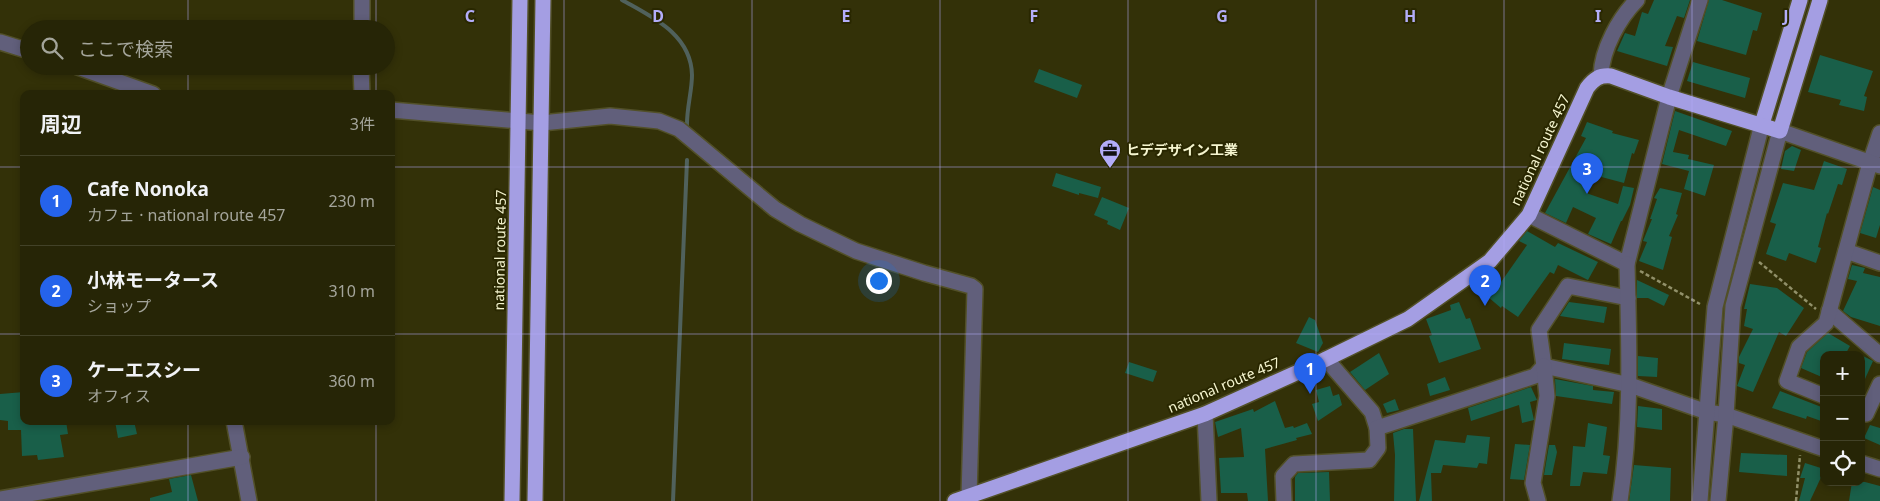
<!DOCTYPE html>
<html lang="ja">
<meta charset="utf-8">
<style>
:root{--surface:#262506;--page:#2e2d10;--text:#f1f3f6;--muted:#a4a59b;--line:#424228;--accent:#2563eb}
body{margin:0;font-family:"Noto Sans","Noto Sans JP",sans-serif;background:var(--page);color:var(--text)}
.controls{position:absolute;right:15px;bottom:15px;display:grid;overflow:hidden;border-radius:10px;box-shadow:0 2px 8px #0003}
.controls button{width:45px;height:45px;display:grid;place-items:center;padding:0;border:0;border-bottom:1px solid var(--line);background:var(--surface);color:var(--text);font:25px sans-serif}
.you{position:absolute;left:878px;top:280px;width:18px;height:18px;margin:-12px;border:4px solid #fff;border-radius:50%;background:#1a73e8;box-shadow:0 0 0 8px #1a73e833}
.badge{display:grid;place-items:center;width:32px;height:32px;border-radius:50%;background:var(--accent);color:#fff;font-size:16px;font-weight:700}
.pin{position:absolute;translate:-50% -41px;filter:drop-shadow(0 1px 2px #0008)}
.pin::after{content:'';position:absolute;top:26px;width:18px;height:15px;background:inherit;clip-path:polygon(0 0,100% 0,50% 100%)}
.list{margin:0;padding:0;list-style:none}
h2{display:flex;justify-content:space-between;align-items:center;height:65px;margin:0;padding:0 20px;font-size:21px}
h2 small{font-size:16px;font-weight:400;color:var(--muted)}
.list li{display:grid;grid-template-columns:32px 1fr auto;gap:15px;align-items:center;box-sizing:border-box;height:90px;padding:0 20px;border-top:1px solid var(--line)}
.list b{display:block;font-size:19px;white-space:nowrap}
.list p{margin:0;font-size:16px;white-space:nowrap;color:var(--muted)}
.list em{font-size:16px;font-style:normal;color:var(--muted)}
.icon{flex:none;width:28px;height:28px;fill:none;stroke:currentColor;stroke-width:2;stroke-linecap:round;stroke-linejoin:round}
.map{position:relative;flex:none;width:1880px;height:501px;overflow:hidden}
.search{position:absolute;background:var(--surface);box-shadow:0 2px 8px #0003;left:20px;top:20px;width:375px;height:55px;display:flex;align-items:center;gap:12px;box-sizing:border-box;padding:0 18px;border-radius:28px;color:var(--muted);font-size:19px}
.panel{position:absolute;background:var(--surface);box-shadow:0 2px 8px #0003;left:20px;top:90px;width:375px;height:335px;border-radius:10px}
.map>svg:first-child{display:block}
</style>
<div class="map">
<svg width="1880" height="501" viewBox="0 0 1880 501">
<rect width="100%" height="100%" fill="#333108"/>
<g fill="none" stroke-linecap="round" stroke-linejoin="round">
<!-- stream -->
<g stroke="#50615c" stroke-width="4">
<path d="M622,0C652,17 691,34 692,75C692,92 686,110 687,129"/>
<path d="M673,501L687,160"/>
</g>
</g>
<!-- building -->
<g fill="#195f49">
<path d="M1654,0H1690L1684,18L1677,16L1665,46L1673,47L1667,66L1617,51L1625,33L1635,36L1642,12L1648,14Z"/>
<path d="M1709,0H1722L1762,13L1757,31L1753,30L1746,55L1697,41Z"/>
<path d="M1820,55L1873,71L1864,96L1867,97L1864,111L1839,105L1841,100L1808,92Z"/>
<path d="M1693,62L1750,78L1745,98L1687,81Z"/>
<path d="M1039,69L1082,85L1077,98L1034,82Z"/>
<path d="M1675,111L1732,131L1726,146L1679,130L1673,152L1689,155L1688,159L1714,165L1705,196L1684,189L1689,171L1662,164Z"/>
<path d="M1587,122L1613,131L1612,133L1639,140L1634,154L1632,153L1624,183L1594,175L1586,193L1618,204L1623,186L1634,188L1630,205L1622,221H1621L1611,244L1588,234L1596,218L1573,207L1566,223L1545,213L1586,138L1581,136Z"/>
<path d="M1792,146L1801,150L1794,171L1781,169L1785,151Z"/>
<path d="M1824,161L1847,169L1842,185L1838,184L1828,214L1827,213L1818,247L1821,248L1816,263L1789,253L1786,261L1766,254L1776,224L1770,222L1783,183L1814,190Z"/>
<path d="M1056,173L1101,187L1098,198L1079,193V195L1052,186Z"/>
<path d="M1873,187L1880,190V225L1876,238L1860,233Z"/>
<path d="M1660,188L1682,193L1676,214L1678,215L1669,236L1672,237L1663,270L1639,261L1647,242L1643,241L1652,219H1650L1657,199L1654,198Z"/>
<path d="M1102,197L1129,208L1120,230L1107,224L1108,221L1094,215Z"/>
<path d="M1527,231L1555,247L1558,243L1598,262L1588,280L1558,265L1554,274L1550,272L1518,317L1502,306L1501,308L1481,291L1493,277L1499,285L1527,245L1519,241Z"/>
<path d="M1852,265L1865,268L1863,273L1880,277V326L1851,317L1843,311L1857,281L1848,279Z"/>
<path d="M1637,280L1669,295L1664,306L1648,298H1637Z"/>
<path d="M1750,284L1777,288L1804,308L1786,336L1779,332L1753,392L1737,386L1745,365L1739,363V357L1753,329L1744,326L1747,309H1744Z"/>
<path d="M1459,302L1466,319L1470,318L1481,349L1439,363L1429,336L1432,335L1426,319L1451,310L1450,305Z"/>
<path d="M1569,302L1607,307L1604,323L1560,316Z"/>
<path d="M1309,317L1315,320L1323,343L1318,352L1296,343Z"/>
<path d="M1828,333L1850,346L1845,355H1824V378L1801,368L1807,352Z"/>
<path d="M1564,343L1611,349L1609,365L1562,359Z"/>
<path d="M1379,353L1389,374L1365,390L1350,372Z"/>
<path d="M1861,355L1873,361L1861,388Z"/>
<path d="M1638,356L1658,358L1657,377L1638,376Z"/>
<path d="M1129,362L1157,371L1153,382L1125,373Z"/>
<path d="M1445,377L1450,390L1430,396L1427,384Z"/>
<path d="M1555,379L1593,386V390L1614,392L1612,404L1556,396Z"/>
<path d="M1330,386L1333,396L1339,394L1342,405L1318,421L1312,404L1319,402L1316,390Z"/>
<path d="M1531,387L1537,400L1530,402L1534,420L1522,423L1519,405L1471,421L1468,408Z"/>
<path d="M1780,391L1824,408V422L1807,416L1806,419L1772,408Z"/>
<path d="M24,392V421H66L68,434L60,435L64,457L38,460L37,455L22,456L21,430H8V421L0,420V394Z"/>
<path d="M1395,399L1399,410L1387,413L1383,404Z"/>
<path d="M1275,401L1285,428L1293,426L1294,428L1307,423L1312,434L1296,438L1297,440L1265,449L1268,501H1248L1247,493H1221L1219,458L1244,457L1241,428L1218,437L1215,422L1253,409L1254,412Z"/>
<path d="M1638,406L1662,409V430L1637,427Z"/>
<path d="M115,421H134L137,434L118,438Z"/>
<path d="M1588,423L1607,427L1603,455L1610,456L1607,474L1583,472L1580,486H1570L1573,446L1585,447Z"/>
<path d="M1870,425L1880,428V445L1864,438Z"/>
<path d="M1404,429H1413L1416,501H1394L1395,455L1393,433Z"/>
<path d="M1467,435L1490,437L1487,464L1479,463L1477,468L1443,465L1441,473H1431L1432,501H1419L1435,440L1465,443Z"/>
<path d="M1515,444L1530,445L1524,480L1510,479Z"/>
<path d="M1549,445H1555L1557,452L1552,475H1544Z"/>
<path d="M1741,453L1787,455V476L1739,472Z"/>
<path d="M1805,463L1824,469V471L1810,501H1799L1805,478H1800Z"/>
<path d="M1634,465L1671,468L1670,501H1629Z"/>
<path d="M1329,472L1330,501H1295V477L1298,473Z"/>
<path d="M191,475L198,501H150V498L172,492L169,479Z"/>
<path d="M1852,482H1865L1880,486V501H1849Z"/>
</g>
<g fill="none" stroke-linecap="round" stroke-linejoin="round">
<!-- minor casing -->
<g stroke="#525028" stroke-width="18">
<g id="minor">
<path d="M362,29V0"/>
<path d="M0,42L29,51"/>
<path d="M75,66L153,94"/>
<path d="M361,66L362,94"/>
<path d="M1601,75C1602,49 1619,18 1637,0"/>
<path d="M391,110L542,123L610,116L659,121L679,129L775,209L800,224L856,251L924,273L971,286L975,289L969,496"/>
<path d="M1529,215L1627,264L1669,97L1700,0"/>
<path d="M1846,251L1880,263"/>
<path d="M1628,298L1568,286L1539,330L1544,366L1630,385L1707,412L1726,415L1824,449"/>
<path d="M1829,311L1880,355"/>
<path d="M1326,359L1372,412L1377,428"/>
<path d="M1824,396L1787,381L1799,347L1826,323L1870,163L1880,133"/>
<path d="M1861,412L1866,414L1880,384"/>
<path d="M1205,414L1209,501"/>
<path d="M234,421L249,501"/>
<path d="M1861,463L1880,469"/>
<path d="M0,499L242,457"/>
<path d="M1284,501L1283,476L1294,464L1369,460L1378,448L1377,428L1535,376L1544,366"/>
<path d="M1538,501L1533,483L1547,396L1544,366"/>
<path d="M1620,501C1632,422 1629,344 1627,264"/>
<path d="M1700,501L1715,307L1762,124"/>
<path d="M1718,501L1726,415L1733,306L1780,131L1880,166"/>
</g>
</g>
<!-- highway casing -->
<g stroke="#525028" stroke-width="18">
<g id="highway">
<path d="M1762,124L1800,0"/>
<path d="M512,501L520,0"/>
<path d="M535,501L543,0"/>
<path d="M955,501L1205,414L1316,364L1408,319L1490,261L1529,215L1587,88C1594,79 1599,75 1611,76L1669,97L1780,131L1820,0"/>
</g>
</g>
<!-- path -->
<g stroke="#919069" stroke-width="2.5" stroke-dasharray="4 2.5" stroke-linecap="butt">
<path d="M1759,262L1816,309"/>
<path d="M1640,271L1700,304"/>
<path d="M1796,501L1800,455"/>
</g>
<!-- minor -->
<use href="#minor" stroke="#615f7b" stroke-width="15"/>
<!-- highway -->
<use href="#highway" stroke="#a49ee3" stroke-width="15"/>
</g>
<!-- grid -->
<path fill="none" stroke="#b3adf9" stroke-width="1" stroke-opacity="0.55" d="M188,0V29M376,0V29M564,0V501M752,0V501M940,0V501M1128,0V501M1316,0V501M1504,0V501M1692,0V501M188,66V94M376,66V94M0,167H24M391,167H1880M0,334H24M391,334H1880M188,421V501M376,421V501"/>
<!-- icons -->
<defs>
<g id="office-pin" transform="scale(1.125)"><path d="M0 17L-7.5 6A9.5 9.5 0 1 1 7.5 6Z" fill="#b3adf9" stroke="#292700"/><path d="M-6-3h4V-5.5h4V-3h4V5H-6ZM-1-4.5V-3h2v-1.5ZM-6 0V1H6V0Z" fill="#111"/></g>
</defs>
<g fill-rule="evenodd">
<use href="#office-pin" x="1110" y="150"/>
</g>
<g text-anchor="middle" stroke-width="4" stroke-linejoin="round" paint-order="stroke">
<!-- poi labels -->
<g font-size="14" font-weight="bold" fill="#f5f5cf" stroke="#292700" text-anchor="start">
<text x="1126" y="155">ヒデデザイン工業</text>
</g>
<!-- street labels -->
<g font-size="14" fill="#f5f5cf" stroke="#292700">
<text transform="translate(1540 150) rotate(-65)" y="5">national route 457</text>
<text transform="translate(500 250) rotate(-89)" y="5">national route 457</text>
<text transform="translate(1224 385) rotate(-23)" y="5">national route 457</text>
</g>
</g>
<g font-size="16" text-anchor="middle" font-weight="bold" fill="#b3adf9" stroke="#292700" stroke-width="4" stroke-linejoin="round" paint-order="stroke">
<text x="470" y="22">C</text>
<text x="658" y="22">D</text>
<text x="846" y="22">E</text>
<text x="1034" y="22">F</text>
<text x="1222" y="22">G</text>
<text x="1410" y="22">H</text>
<text x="1598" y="22">I</text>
<text x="1786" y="22">J</text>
</g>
</svg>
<div class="controls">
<button>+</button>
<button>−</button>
<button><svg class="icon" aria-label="locate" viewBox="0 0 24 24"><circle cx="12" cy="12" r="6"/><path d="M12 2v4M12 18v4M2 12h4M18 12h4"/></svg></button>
</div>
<div class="you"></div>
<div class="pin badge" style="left:1310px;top:394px">1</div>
<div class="pin badge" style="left:1485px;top:306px">2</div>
<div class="pin badge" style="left:1587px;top:194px">3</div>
<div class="search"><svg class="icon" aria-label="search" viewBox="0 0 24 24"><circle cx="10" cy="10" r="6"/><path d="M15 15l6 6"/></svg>ここで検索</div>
<section class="panel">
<h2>周辺<small>3件</small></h2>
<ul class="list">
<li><span class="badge">1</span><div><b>Cafe Nonoka</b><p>カフェ · national route 457</p></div><em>230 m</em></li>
<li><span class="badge">2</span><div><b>小林モータース</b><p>ショップ</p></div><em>310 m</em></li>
<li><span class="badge">3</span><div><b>ケーエスシー</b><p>オフィス</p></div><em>360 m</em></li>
</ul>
</section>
</div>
